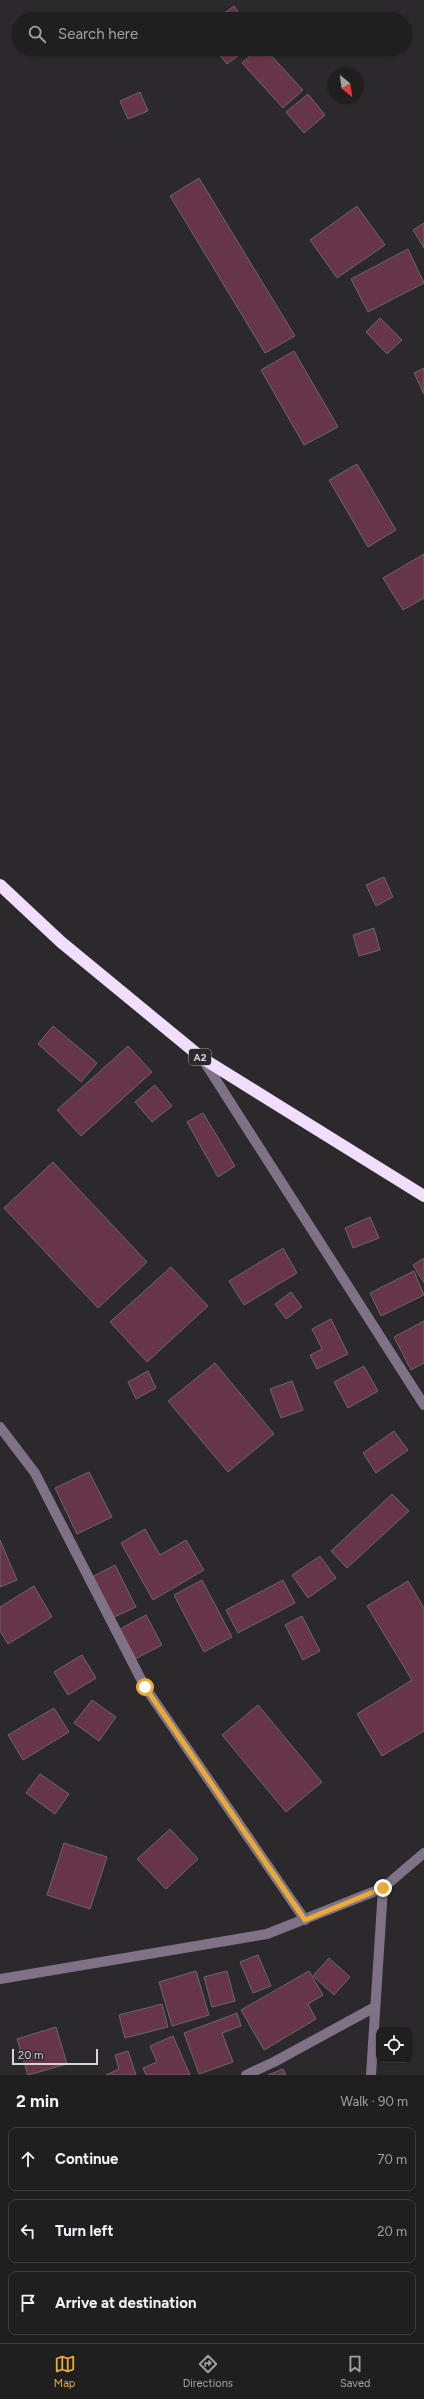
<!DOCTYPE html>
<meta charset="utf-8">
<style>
:root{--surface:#201f20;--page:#2d2c2d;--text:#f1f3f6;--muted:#a2a2a5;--line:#3d3d3e;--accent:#e9ab38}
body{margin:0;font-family:Figtree,sans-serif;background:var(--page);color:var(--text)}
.controls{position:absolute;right:12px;bottom:12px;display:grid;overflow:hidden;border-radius:8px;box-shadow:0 1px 3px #0004}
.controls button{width:36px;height:36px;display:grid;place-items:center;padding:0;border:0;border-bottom:1px solid var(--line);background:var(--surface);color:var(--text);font:20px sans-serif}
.compass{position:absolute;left:328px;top:68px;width:36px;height:36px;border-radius:50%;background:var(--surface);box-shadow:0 1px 3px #0004;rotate:151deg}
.scale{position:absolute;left:12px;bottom:10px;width:86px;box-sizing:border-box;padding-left:4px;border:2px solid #d7d5d6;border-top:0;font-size:11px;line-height:14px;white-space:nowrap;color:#d7d5d6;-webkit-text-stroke:3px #2b292b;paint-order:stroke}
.stop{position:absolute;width:12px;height:12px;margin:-9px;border:3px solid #e9ab38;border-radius:50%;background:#fff}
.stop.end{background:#e9ab38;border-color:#fff;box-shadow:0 1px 4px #0008}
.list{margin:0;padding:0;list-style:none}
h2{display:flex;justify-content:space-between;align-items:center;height:52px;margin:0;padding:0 16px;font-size:17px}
h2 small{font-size:13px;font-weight:400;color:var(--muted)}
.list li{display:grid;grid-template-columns:26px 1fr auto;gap:12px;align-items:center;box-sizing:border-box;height:64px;margin:0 8px 8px;padding:0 8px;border:1px solid var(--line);border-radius:8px}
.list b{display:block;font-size:15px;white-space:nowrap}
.list em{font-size:13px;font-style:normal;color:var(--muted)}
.icon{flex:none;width:22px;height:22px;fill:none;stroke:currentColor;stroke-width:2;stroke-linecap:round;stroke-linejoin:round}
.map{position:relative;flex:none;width:424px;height:2075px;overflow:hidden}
.search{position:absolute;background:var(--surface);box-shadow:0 1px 3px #0004;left:12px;right:12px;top:12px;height:44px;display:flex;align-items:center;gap:10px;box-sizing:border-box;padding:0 14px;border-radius:22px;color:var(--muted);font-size:15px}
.sheet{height:268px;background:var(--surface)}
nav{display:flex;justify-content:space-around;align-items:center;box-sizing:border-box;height:56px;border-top:1px solid var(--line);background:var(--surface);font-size:11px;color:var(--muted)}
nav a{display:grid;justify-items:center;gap:2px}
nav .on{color:var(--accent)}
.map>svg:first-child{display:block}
</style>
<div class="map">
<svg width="424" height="2075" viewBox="0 0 424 2075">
<rect width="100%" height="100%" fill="#2b292b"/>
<!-- building -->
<g fill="#67354a" stroke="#6b6768">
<path d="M234,6L243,19H216Z"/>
<path d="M215,49H247L227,64Z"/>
<path d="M258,49H265L303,90L283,108L242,63Z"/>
<path d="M140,92L148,111L128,119L120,101Z"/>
<path d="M308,94L325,115L304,133L286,112Z"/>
<path d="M199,178L295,336L265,353L170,196Z"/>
<path d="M357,206L385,245L337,278L310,240Z"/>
<path d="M424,223V248L413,230Z"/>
<path d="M408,249L424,283L368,312L351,279Z"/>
<path d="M380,318L402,340L387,354L366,332Z"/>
<path d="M294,351L338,427L304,445L261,370Z"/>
<path d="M424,368V394L414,373Z"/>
<path d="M357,464L396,530L368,547L329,480Z"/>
<path d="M424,554V598L403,610L383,578Z"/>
<path d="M384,877L393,897L376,906L366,885Z"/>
<path d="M374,928L380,950L359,956L353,935Z"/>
<path d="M53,1026L97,1063L81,1082L38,1044Z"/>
<path d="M128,1046L152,1072L81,1136L57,1110Z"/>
<path d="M155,1085L172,1106L152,1122L135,1102Z"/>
<path d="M203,1113L235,1166L218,1177L187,1122Z"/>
<path d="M53,1162L147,1262L98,1308L4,1208Z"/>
<path d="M370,1217L379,1238L353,1248L345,1228Z"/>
<path d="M283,1248L297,1273L244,1305L229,1281Z"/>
<path d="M424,1258V1283L413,1265Z"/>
<path d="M171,1267L208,1306L147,1362L110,1322Z"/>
<path d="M414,1271L424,1295L381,1316L370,1293Z"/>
<path d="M291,1292L302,1307L286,1319L275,1304Z"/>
<path d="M331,1319L348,1354L317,1369L310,1355L322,1349L312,1329Z"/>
<path d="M424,1321V1363L411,1370L394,1337Z"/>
<path d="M215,1363L274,1434L228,1472L168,1401Z"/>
<path d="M364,1366L378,1391L348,1408L334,1382Z"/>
<path d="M148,1371L156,1388L136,1399L128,1382Z"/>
<path d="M292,1381L303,1410L281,1418L270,1389Z"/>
<path d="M394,1431L408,1450L376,1473L363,1453Z"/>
<path d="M89,1472L112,1517L77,1534L55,1488Z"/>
<path d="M392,1494L409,1511L347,1568L331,1551Z"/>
<path d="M145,1529L160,1555L186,1540L204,1570L153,1600L121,1543Z"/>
<path d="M0,1540L17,1580L0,1587Z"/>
<path d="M320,1556L336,1578L308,1598L292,1575Z"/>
<path d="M115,1565L136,1607L112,1618L92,1577Z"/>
<path d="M202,1580L232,1637L204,1652L174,1595Z"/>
<path d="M283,1580L295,1603L238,1633L226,1610Z"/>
<path d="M408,1581L424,1608V1731L382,1756L357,1714L412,1680L367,1606Z"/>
<path d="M34,1586L52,1617L8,1644L0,1631V1607Z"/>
<path d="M146,1615L162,1645L135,1659L120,1629Z"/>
<path d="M302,1616L320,1651L303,1660L285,1625Z"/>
<path d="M82,1655L96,1678L68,1695L54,1672Z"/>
<path d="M92,1700L116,1717L99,1741L74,1723Z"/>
<path d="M258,1705L322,1782L286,1812L222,1735Z"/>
<path d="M54,1708L69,1732L23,1760L8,1735Z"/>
<path d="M40,1774L69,1794L55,1814L26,1793Z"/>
<path d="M170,1829L198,1859L166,1889L137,1859Z"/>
<path d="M64,1843L107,1857L90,1909L47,1895Z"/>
<path d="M258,1955L271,1986L253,1993L240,1962Z"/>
<path d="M329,1958L350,1977L334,1995L313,1976Z"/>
<path d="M196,1971L209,2015L172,2026L159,1982Z"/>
<path d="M227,1971L235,2001L212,2007L204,1977Z"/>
<path d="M309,1971L323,1995L308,2004L316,2019L264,2050L241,2010Z"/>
<path d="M162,2004L168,2027L125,2038L119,2015Z"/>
<path d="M237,2013L241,2026L222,2033L233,2062L199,2074L184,2033Z"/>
<path d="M56,2027L67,2064L28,2075L17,2039Z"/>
<path d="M173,2036L190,2075H146L143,2068L157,2062L150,2046Z"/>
<path d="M128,2051L136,2075H106L119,2069L115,2055Z"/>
<path d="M283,2069L286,2075H268Z"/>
</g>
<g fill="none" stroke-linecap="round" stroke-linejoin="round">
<!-- minor -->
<g stroke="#7f7287" stroke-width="10">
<path d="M202,1058L424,1405"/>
<path d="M0,1427L35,1473L145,1687L305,1920"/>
<path d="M0,1979L267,1934L383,1888"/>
<path d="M246,2075L274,2062L375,2007"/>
<path d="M371,2075L383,1888L424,1853"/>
</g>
<!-- highway -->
<path stroke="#f1ddfc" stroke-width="12" d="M0,885L61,942L202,1058L424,1196"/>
</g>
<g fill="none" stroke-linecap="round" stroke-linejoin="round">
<!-- route -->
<path stroke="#e9ab38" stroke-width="5" d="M145,1687L305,1920L383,1888"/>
</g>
<g text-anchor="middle" stroke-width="3.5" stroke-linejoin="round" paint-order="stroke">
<!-- shield labels -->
<rect fill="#2b292b" stroke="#a3a1a3" stroke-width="1" x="189" y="1049" width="22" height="16" rx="3"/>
<g font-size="10" font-weight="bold" fill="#d7d5d6">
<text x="200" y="1061">A2</text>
</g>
</g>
</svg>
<div class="controls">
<button><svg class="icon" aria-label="locate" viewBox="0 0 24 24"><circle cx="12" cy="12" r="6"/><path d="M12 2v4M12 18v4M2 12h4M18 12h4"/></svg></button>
</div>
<svg class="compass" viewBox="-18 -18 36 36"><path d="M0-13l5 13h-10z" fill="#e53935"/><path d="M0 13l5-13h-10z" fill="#a2a2a5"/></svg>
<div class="scale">20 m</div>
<div class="stop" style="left:145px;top:1687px"></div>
<div class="stop end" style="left:383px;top:1888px"></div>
<div class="search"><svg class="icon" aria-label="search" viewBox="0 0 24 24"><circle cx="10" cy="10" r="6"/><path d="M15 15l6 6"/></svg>Search here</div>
</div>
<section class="sheet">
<h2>2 min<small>Walk · 90 m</small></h2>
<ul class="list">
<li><svg class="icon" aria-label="ahead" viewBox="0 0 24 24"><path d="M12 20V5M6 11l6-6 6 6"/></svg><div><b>Continue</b></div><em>70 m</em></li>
<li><svg class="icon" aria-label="left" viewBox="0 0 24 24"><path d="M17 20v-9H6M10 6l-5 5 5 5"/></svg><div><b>Turn left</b></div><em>20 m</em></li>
<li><svg class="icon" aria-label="arrive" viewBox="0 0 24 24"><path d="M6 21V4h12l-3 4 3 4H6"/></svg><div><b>Arrive at destination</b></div></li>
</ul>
</section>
<nav>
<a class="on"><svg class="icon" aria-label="map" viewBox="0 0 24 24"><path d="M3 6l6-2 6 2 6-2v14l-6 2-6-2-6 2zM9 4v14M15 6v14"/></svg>Map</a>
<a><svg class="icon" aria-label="directions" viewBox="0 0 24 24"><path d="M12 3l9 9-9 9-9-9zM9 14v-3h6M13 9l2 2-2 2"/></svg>Directions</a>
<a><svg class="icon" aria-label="saved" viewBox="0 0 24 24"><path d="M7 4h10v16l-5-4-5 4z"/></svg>Saved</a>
</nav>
